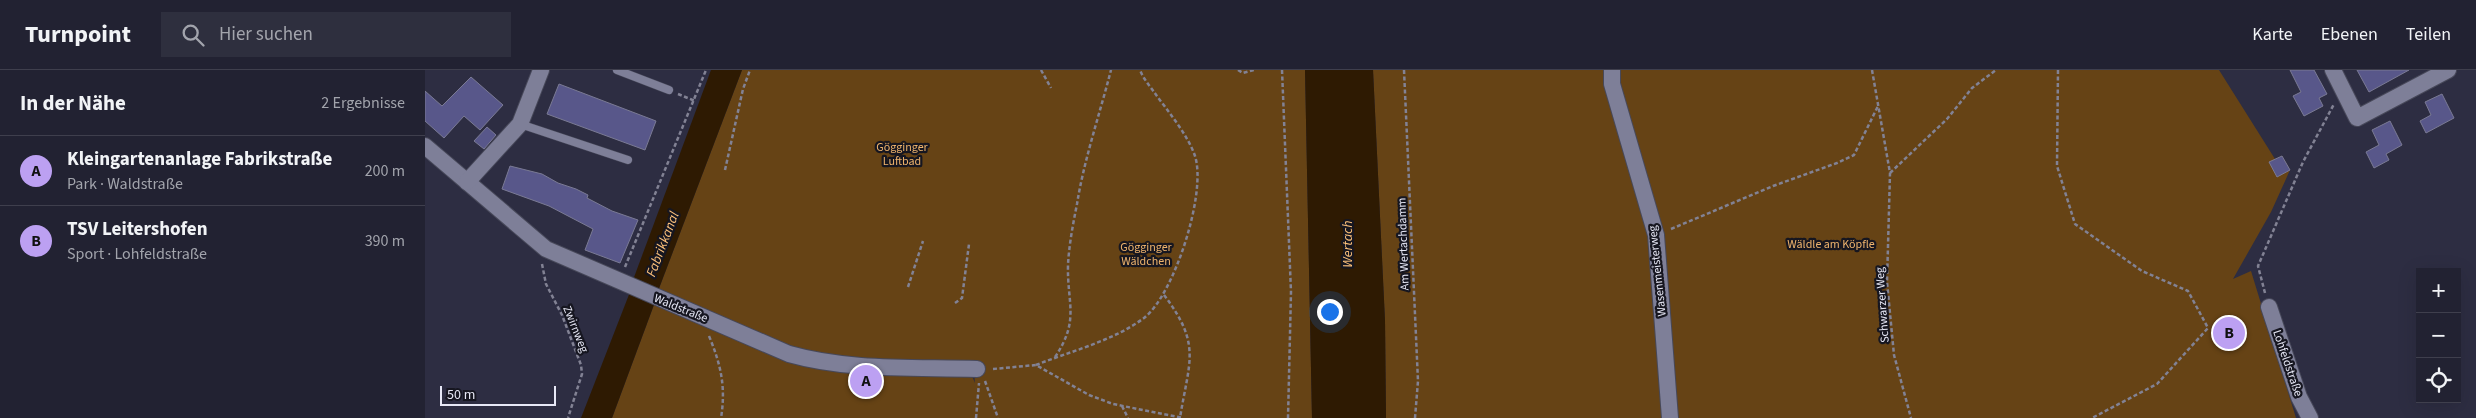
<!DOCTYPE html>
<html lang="de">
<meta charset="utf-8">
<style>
:root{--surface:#222232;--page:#2e2f3e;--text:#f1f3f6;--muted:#a2a4ac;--line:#3f3f4d;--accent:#bca0f2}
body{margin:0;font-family:"Source Sans 3",sans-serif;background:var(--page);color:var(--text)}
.controls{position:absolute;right:15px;bottom:15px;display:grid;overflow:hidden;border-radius:0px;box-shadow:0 5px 20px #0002}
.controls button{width:45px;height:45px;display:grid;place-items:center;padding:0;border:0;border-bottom:1px solid var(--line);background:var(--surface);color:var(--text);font:25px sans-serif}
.scale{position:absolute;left:15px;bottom:12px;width:116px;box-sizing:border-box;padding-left:5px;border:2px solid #e7e8f6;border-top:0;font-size:14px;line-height:18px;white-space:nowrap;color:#e7e8f6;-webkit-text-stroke:4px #161620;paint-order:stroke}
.you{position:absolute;left:904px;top:241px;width:18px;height:18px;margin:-12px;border:4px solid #fff;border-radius:50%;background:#1a73e8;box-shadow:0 0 0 8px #1a73e833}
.badge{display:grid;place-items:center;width:32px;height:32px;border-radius:50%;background:var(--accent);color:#111;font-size:16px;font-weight:700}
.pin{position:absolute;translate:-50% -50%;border:2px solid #fff;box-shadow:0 1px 5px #0006}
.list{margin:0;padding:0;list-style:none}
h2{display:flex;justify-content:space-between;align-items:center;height:65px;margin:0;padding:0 20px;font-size:21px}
h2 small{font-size:16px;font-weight:400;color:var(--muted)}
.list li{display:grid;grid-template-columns:32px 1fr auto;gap:15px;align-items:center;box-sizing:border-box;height:70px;padding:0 20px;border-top:1px solid var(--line)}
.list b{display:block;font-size:19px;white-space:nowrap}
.list p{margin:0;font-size:16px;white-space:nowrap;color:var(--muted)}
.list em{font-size:16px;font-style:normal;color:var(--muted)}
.icon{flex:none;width:28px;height:28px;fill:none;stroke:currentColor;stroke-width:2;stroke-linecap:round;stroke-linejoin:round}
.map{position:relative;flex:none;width:2051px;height:348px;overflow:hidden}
header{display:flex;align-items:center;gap:30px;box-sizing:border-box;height:70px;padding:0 25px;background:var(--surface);border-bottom:1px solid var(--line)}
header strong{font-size:24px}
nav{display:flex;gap:28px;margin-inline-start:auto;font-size:18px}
.search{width:350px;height:45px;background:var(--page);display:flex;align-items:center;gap:12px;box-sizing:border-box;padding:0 18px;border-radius:0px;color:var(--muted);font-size:19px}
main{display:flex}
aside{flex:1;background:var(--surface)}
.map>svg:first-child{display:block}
</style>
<header>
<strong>Turnpoint</strong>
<div class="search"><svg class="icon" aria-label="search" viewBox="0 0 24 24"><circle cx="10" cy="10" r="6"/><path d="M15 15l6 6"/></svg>Hier suchen</div>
<nav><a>Karte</a><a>Ebenen</a><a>Teilen</a></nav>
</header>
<main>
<aside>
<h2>In der Nähe<small>2 Ergebnisse</small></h2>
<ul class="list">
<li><span class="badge">A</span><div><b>Kleingartenanlage Fabrikstraße</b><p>Park · Waldstraße</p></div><em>200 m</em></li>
<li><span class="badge">B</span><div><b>TSV Leitershofen</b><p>Sport · Lohfeldstraße</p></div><em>390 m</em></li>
</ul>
</aside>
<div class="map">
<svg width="2051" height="348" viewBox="0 0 2051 348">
<rect width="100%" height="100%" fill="#2d2d42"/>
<!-- green -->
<g fill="#664315">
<path d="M317,0H880L887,348H187L230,232L237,231L362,287L427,298L539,303L547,306L550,313L548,291L547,295L387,288L364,284L233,221Z"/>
<path d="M948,0H1794L1850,89L1857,86L1865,100L1846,142L1808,209L1826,201L1871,348H961L960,251Z"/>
</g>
<!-- water -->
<g fill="#2e1a02">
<path d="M286,0H317L233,221L208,210Z"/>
<path d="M880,0H948L960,251L961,348H887Z"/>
<path d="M205,222L230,232L187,348H156Z"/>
</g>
<!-- building -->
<g fill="#58578a" stroke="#7a7a94">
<path d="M1865,0H1889L1902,24L1894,28L1898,36L1879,46L1868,26L1876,22Z"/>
<path d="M1932,0H1984L1944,22Z"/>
<path d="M46,7L78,35L55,60L39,46L19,68L0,51V21L17,36Z"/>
<path d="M134,14L231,51L220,80L122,44Z"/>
<path d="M2017,24L2029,48L2001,63L1995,51L2006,45L2000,32Z"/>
<path d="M1965,51L1977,75L1961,84L1964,90L1949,98L1941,82L1954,75L1947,60Z"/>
<path d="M62,57L71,65L59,79L49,71Z"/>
<path d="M1857,86L1865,100L1852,107L1844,92Z"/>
<path d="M85,96L117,104L133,113L151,119L163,125L162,128L187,141L213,150L195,193L160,180L168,159L124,136L77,119Z"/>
</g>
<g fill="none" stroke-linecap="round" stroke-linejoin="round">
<!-- lane casing -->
<g stroke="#474859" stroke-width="9">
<g id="lane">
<path d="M192,0L244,20"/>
<path d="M95,54L203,90"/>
</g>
</g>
<!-- street casing -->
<g stroke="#474859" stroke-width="18">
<g id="street">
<path d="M1187,0V14L1231,165L1245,348"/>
<path d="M1908,0L1932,48L2023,0"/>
<path d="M0,76L121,179L364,284C424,301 489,297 552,299"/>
<path d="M42,112L95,54L116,0"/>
<path d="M1844,237L1874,327L1885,348"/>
</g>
</g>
<!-- path -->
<g stroke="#828294" stroke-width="2.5" stroke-dasharray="4 2.5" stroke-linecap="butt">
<path d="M616,0L626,18"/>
<path d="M813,0L818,3L829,0"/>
<path d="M857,0L866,222L863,348"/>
<path d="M979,0L993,311L990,348"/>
<path d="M1447,0L1465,103L1462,212L1469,285L1486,348"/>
<path d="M1633,0L1632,96L1650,154L1717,201L1763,221L1783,258L1732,314L1667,348"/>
<path d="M253,24L270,31"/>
<path d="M300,100L318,19L325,0"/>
<path d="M1465,103L1522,49L1547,18L1571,0"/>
<path d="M1246,159L1348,116L1412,93L1429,85L1453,36"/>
<path d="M117,194L121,214L137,245L156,295L157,304L143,348"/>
<path d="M200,197L281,0"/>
<path d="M483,217L498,171"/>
<path d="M1840,223L1833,196L1878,92L1909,34"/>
<path d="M739,225C777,275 764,291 755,348"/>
<path d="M530,233L537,228L544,174"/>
<path d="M284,266C296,295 301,317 296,348"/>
<path d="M630,287C655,250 642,234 643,195C644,175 648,154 652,134C659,90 675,43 686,0"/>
<path d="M611,295C646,281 688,271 719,248C749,225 782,123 770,86C763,65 742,40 729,22C724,15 718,8 715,0"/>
<path d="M568,299L611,295L664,325L688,334L758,348"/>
<path d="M560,311L573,348"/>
<path d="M697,336L703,348"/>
<path d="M551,348L554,313"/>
</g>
<!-- lane -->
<use href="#lane" stroke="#7e7f98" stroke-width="8"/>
<!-- street -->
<use href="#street" stroke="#7e7f98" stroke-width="16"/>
</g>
<g text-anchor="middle" stroke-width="4.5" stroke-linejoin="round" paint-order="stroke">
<!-- park labels -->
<g font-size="12" fill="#efb46d" stroke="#161620">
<text x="477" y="81">Gögginger<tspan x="477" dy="14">Luftbad</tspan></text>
<text x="1406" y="178">Wäldle am Köpfle</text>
<text x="721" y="181">Gögginger<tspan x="721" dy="14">Wäldchen</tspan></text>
</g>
<!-- street labels -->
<g font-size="12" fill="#e7e8f6" stroke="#161620">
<text transform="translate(978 174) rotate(-92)" y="4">Am Wertachdamm</text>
<text transform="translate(1232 201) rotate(-96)" y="4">Wasenmeisterweg</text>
<text transform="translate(1457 235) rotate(-94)" y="4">Schwarzer Weg</text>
<text transform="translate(256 238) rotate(22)" y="4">Waldstraße</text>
<text transform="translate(151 259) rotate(68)" y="4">Zwirnweg</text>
<text transform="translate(1863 293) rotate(71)" y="4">Lohfeldstraße</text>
</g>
<!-- water labels -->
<g font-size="14" font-style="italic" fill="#fec27b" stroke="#161620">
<text transform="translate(237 174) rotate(-69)" y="5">Fabrikkanal</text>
<text transform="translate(922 174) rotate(-90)" y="5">Wertach</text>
</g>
</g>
</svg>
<div class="controls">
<button>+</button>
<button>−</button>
<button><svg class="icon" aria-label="locate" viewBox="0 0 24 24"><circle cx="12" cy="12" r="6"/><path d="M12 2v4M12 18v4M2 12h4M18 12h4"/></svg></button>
</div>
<div class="scale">50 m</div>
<div class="you"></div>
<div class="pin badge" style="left:441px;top:311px">A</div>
<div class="pin badge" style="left:1804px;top:263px">B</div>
</div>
</main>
